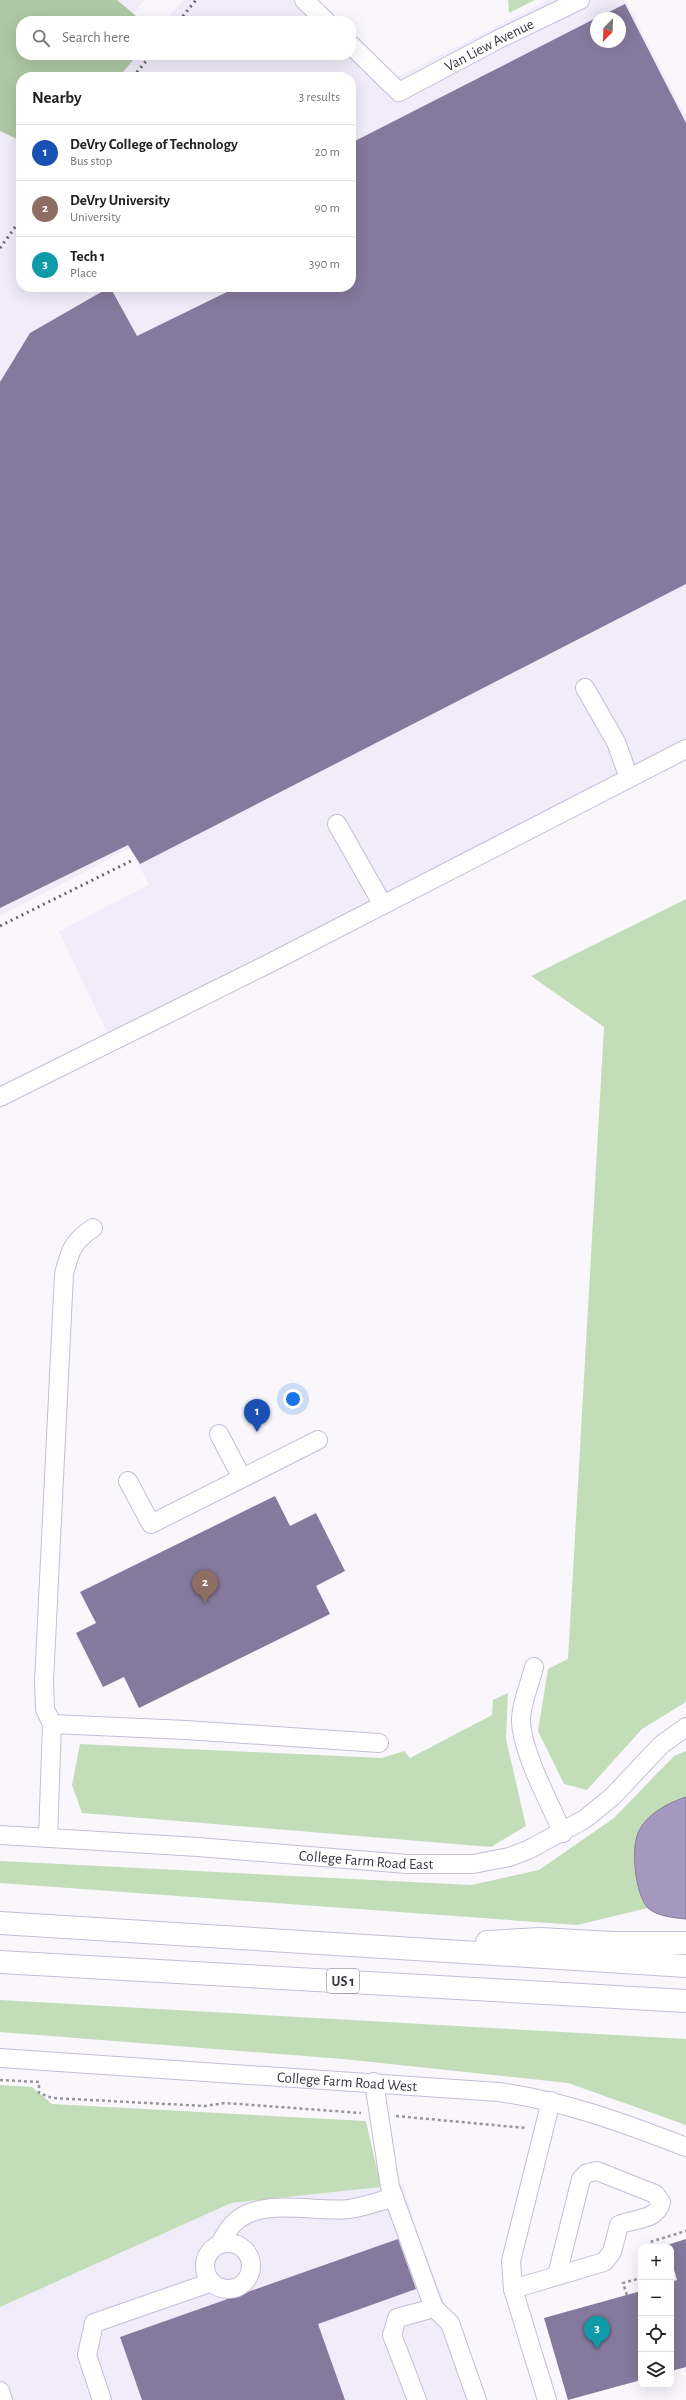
<!DOCTYPE html>
<meta charset="utf-8">
<style>
:root{--surface:#fff;--page:#f2f2f2;--text:#222;--muted:#767676;--line:#e0e0e0;--accent:#0f766e}
body{margin:0;font-family:"Alegreya Sans",sans-serif;background:var(--page);color:var(--text)}
.controls{position:absolute;right:12px;bottom:12px;display:grid;overflow:hidden;border-radius:8px;box-shadow:0 4px 16px #0002}
.controls button{width:36px;height:36px;display:grid;place-items:center;padding:0;border:0;border-bottom:1px solid var(--line);background:var(--surface);color:var(--text);font:20px sans-serif}
.compass{position:absolute;left:590px;top:12px;width:36px;height:36px;border-radius:50%;background:var(--surface);box-shadow:0 4px 16px #0002;rotate:203deg}
.you{position:absolute;left:293px;top:1399px;width:14px;height:14px;margin:-10px;border:3px solid #fff;border-radius:50%;background:#1a73e8;box-shadow:0 0 0 6px #1a73e833}
.badge{display:grid;place-items:center;width:26px;height:26px;border-radius:50%;background:var(--accent);color:#fff;font-size:13px;font-weight:700}
.pin{position:absolute;translate:-50% -33px;filter:drop-shadow(0 1px 2px #0008)}
.pin::after{content:'';position:absolute;top:21px;width:14px;height:12px;background:inherit;clip-path:polygon(0 0,100% 0,50% 100%)}
.list{margin:0;padding:0;list-style:none}
h2{display:flex;justify-content:space-between;align-items:center;height:52px;margin:0;padding:0 16px;font-size:17px}
h2 small{font-size:13px;font-weight:400;color:var(--muted)}
.list li{display:grid;grid-template-columns:26px 1fr auto;gap:12px;align-items:center;box-sizing:border-box;height:56px;padding:0 16px;border-top:1px solid var(--line)}
.list b{display:block;font-size:15px;white-space:nowrap}
.list p{margin:0;font-size:13px;white-space:nowrap;color:var(--muted)}
.list em{font-size:13px;font-style:normal;color:var(--muted)}
.icon{flex:none;width:22px;height:22px;fill:none;stroke:currentColor;stroke-width:2;stroke-linecap:round;stroke-linejoin:round}
.map{position:relative;flex:none;width:686px;height:2400px;overflow:hidden}
.search{position:absolute;background:var(--surface);box-shadow:0 4px 16px #0002;left:16px;top:16px;width:340px;height:44px;display:flex;align-items:center;gap:10px;box-sizing:border-box;padding:0 14px;border-radius:16px;color:var(--muted);font-size:15px}
.panel{position:absolute;background:var(--surface);box-shadow:0 4px 16px #0002;left:16px;top:72px;width:340px;height:220px;border-radius:16px}
.map>svg:first-child{display:block}
</style>
<div class="map">
<svg width="686" height="2400" viewBox="0 0 686 2400">
<rect width="100%" height="100%" fill="#f9f7fc"/>
<!-- built -->
<g fill="#f0ecfa" fill-rule="evenodd">
<path d="M0,0H144L128,21H21V287H351V77H119L137,55H351V39L397,77L548,0H625L686,117V738L108,1035L59,931L149,885L130,848L0,916ZM596,18H620V42H596Z"/>
<path d="M183,0H303L328,21H165Z"/>
<path d="M403,2184L415,2227L483,2400H0V2307L231,2203Z"/>
</g>
<!-- green -->
<g fill="#c3ddb9">
<path d="M508,0H535L509,13Z"/>
<path d="M686,899V1702L642,1729L587,1790L564,1784L538,1731L548,1669L568,1659L604,1027L531,976Z"/>
<path d="M508,1693L506,1739L526,1826L491,1847L82,1813L72,1785L80,1744L382,1758L404,1751L410,1758L492,1715L493,1700Z"/>
<path d="M686,1751V1797C630,1815 624,1860 648,1908L577,1925L0,1883V1861L471,1885L539,1870L614,1818L674,1756Z"/>
<path d="M0,2000L686,2039V2125L568,2083L343,2059L0,2032Z"/>
<path d="M0,2085L32,2087L52,2104L366,2121L381,2187L231,2203L0,2307Z"/>
</g>
<!-- forest -->
<path fill="#aec7a4" d="M0,0H117L142,21H21V55H137L119,77H21V141L0,131Z"/>
<!-- water -->
<path fill="#a598be" stroke="#857b98" d="M686,1797V1919C675,1918 656,1916 648,1908C635,1894 631,1850 638,1833C646,1814 668,1803 686,1797Z"/>
<!-- building -->
<g fill="#85799d">
<path d="M625,4L686,123V584L140,864L128,845L0,908V382L30,333L110,287L137,336L231,290L229,287H351V143L596,18V42H620V18H597Z"/>
<path d="M275,1496L290,1526L316,1513L345,1571L316,1586L330,1614L139,1708L124,1677L103,1687L76,1633L96,1623L80,1592Z"/>
<path d="M398,2239L416,2289L318,2324L345,2400H142L120,2337Z"/>
<path d="M686,2239V2367L671,2371V2282L677,2280L671,2259V2247H668L667,2245Z"/>
<path d="M641,2291V2380L568,2400L544,2318Z"/>
</g>
<g fill="none" stroke-linecap="round" stroke-linejoin="round">
<!-- minor casing -->
<g stroke="#c5bdd7" stroke-width="20">
<g id="minor">
<path d="M304,0L326,21"/>
<path id="s1" d="M351,45L399,92L499,39L580,0"/>
<path d="M585,688L616,742L629,778"/>
<path d="M337,824L383,905"/>
<path d="M0,1097L268,964L686,749"/>
<path d="M219,1434L242,1478"/>
<path d="M128,1481L151,1524L318,1440"/>
<path d="M534,1667C530,1684 522,1701 521,1718C520,1749 550,1804 563,1833"/>
<path d="M52,1724L186,1730L379,1743"/>
<path id="s2" d="M0,1835L198,1847L407,1864H473L509,1857L528,1850L585,1819L613,1796L661,1745L686,1727"/>
<path d="M48,1838L52,1724L45,1709L44,1682L64,1274C70,1251 72,1242 93,1228"/>
<path id="s3" d="M0,2058L499,2092C564,2101 624,2123 686,2147"/>
<path d="M374,2082L390,2187L434,2308L450,2323L477,2400"/>
<circle cx="228" cy="2266" r="23"/>
<path d="M220,2244C224,2236 229,2227 236,2221C264,2197 315,2213 349,2209C364,2207 380,2201 394,2197"/>
<path d="M513,2289L604,2262L612,2252L619,2225C634,2218 657,2221 661,2202L655,2194L597,2171L587,2173L581,2179L557,2275"/>
<path d="M0,2391L3,2400"/>
<path d="M102,2400L87,2355L94,2323L212,2282"/>
<path d="M417,2400L392,2335L397,2318L434,2308"/>
<path d="M547,2400L513,2289L511,2261L551,2101"/>
</g>
</g>
<!-- highway casing -->
<g stroke="#c5bdd7" stroke-width="24">
<g id="highway">
<path d="M0,1923L686,1966"/>
<path d="M487,1942L540,1939L613,1943H686"/>
<path d="M0,1962L686,2001"/>
</g>
</g>
<!-- path -->
<g stroke="#98959d" stroke-width="2.5" stroke-dasharray="3 3" stroke-linecap="butt">
<path d="M0,2080L39,2082V2093L52,2098L205,2106L225,2103L361,2113"/>
<path d="M396,2116L526,2128"/>
<path d="M652,2247L650,2242L686,2231"/>
<path d="M627,2295L623,2283L641,2278"/>
</g>
<!-- minor -->
<use href="#minor" stroke="#fff" stroke-width="18"/>
<!-- highway -->
<use href="#highway" stroke="#fff" stroke-width="22"/>
<!-- rail -->
<g stroke="#69676f" stroke-width="3" stroke-dasharray="2 4" stroke-linecap="butt">
<path d="M179,21L196,0"/>
<path d="M133,77L151,55"/>
<path d="M0,248L21,219"/>
<path d="M0,926L133,860"/>
</g>
</g>
<g text-anchor="middle" stroke-width="4" stroke-linejoin="round" paint-order="stroke">
<!-- shield labels -->
<rect fill="#fff" stroke="#747279" stroke-width="1" x="327" y="1969" width="32" height="24" rx="3"/>
<g font-size="14" font-weight="bold" fill="#393640">
<text x="343" y="1986">US 1</text>
</g>
<!-- street labels -->
<g font-size="15" fill="#393640" stroke="#fff">
<text dy="5" stroke="none"><textPath href="#s1" startOffset="169">Van Liew Avenue</textPath></text>
<text dy="5" stroke="none"><textPath href="#s2" startOffset="367">College Farm Road East</textPath></text>
<text dy="5" stroke="none"><textPath href="#s3" startOffset="348">College Farm Road West</textPath></text>
</g>
</g>
</svg>
<div class="controls">
<button>+</button>
<button>−</button>
<button><svg class="icon" aria-label="locate" viewBox="0 0 24 24"><circle cx="12" cy="12" r="6"/><path d="M12 2v4M12 18v4M2 12h4M18 12h4"/></svg></button>
<button><svg class="icon" aria-label="layers" viewBox="0 0 24 24"><path d="M12 4l9 5-9 5-9-5zM3 14l9 5 9-5"/></svg></button>
</div>
<svg class="compass" viewBox="-18 -18 36 36"><path d="M0-13l5 13h-10z" fill="#e53935"/><path d="M0 13l5-13h-10z" fill="#767676"/></svg>
<div class="you"></div>
<div class="pin badge" style="left:257px;top:1432px;background:#1a4fb4">1</div>
<div class="pin badge" style="left:205px;top:1603px;background:#8d6e63">2</div>
<div class="pin badge" style="left:597px;top:2349px;background:#0f9aa8">3</div>
<div class="search"><svg class="icon" aria-label="search" viewBox="0 0 24 24"><circle cx="10" cy="10" r="6"/><path d="M15 15l6 6"/></svg>Search here</div>
<section class="panel">
<h2>Nearby<small>3 results</small></h2>
<ul class="list">
<li><span class="badge" style="background:#1a4fb4">1</span><div><b>DeVry College of Technology</b><p>Bus stop</p></div><em>20 m</em></li>
<li><span class="badge" style="background:#8d6e63">2</span><div><b>DeVry University</b><p>University</p></div><em>90 m</em></li>
<li><span class="badge" style="background:#0f9aa8">3</span><div><b>Tech 1</b><p>Place</p></div><em>390 m</em></li>
</ul>
</section>
</div>
